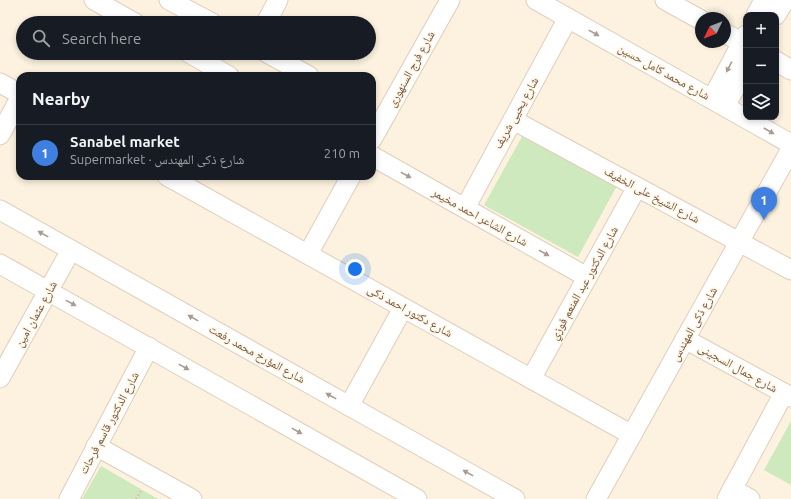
<!DOCTYPE html>
<meta charset="utf-8">
<style>
:root{--surface:#171b24;--page:#20242c;--text:#f1f3f6;--muted:#9ea1a6;--line:#363941;--accent:#e76d42}
body{margin:0;font-family:Ubuntu,"Noto Naskh Arabic",sans-serif;background:var(--page);color:var(--text)}
.controls{position:absolute;right:12px;top:12px;display:grid;overflow:hidden;border-radius:8px;box-shadow:0 2px 6px #0003}
.controls button{width:36px;height:36px;display:grid;place-items:center;padding:0;border:0;border-bottom:1px solid var(--line);background:var(--surface);color:var(--text);font:20px sans-serif}
.compass{position:absolute;left:695px;top:12px;width:36px;height:36px;border-radius:50%;background:var(--surface);box-shadow:0 2px 6px #0003;rotate:227deg}
.you{position:absolute;left:355px;top:269px;width:14px;height:14px;margin:-10px;border:3px solid #fff;border-radius:50%;background:#1a73e8;box-shadow:0 0 0 6px #1a73e833}
.badge{display:grid;place-items:center;width:26px;height:26px;border-radius:50%;background:var(--accent);color:#fff;font-size:13px;font-weight:700}
.pin{position:absolute;translate:-50% -33px;filter:drop-shadow(0 1px 2px #0008)}
.pin::after{content:'';position:absolute;top:21px;width:14px;height:12px;background:inherit;clip-path:polygon(0 0,100% 0,50% 100%)}
.list{margin:0;padding:0;list-style:none}
h2{display:flex;justify-content:space-between;align-items:center;height:52px;margin:0;padding:0 16px;font-size:17px}
h2 small{font-size:13px;font-weight:400;color:var(--muted)}
.list li{display:grid;grid-template-columns:26px 1fr auto;gap:12px;align-items:center;box-sizing:border-box;height:56px;padding:0 16px;border-top:1px solid var(--line)}
.list b{display:block;font-size:15px;white-space:nowrap}
.list p{margin:0;font-size:13px;white-space:nowrap;color:var(--muted)}
.list em{font-size:13px;font-style:normal;color:var(--muted)}
.icon{flex:none;width:22px;height:22px;fill:none;stroke:currentColor;stroke-width:2;stroke-linecap:round;stroke-linejoin:round}
.map{position:relative;flex:none;width:791px;height:499px;overflow:hidden}
.search{position:absolute;background:var(--surface);box-shadow:0 2px 6px #0003;left:16px;top:16px;width:360px;height:44px;display:flex;align-items:center;gap:10px;box-sizing:border-box;padding:0 14px;border-radius:22px;color:var(--muted);font-size:15px}
.panel{position:absolute;background:var(--surface);box-shadow:0 2px 6px #0003;left:16px;top:72px;width:360px;height:108px;border-radius:12px}
.map>svg:first-child{display:block}
</style>
<div class="map">
<svg width="791" height="499" viewBox="0 0 791 499">
<rect width="100%" height="100%" fill="#fcf2df"/>
<!-- green -->
<g fill="#cee9be">
<path d="M524,133L618,184L578,257L484,205Z"/>
<path d="M791,421V485L764,470Z"/>
<path d="M101,466L158,499H82Z"/>
</g>
<g fill="none" stroke-linecap="round" stroke-linejoin="round">
<!-- minor casing -->
<g stroke="#e0cebb" stroke-width="21">
<g id="minor">
<path d="M94,0L135,23"/>
<path d="M169,0L212,23"/>
<path d="M536,0L791,144"/>
<path d="M665,0L701,20"/>
<path d="M756,15L764,0"/>
<path d="M776,15L785,0"/>
<path d="M266,23L278,0"/>
<path d="M725,33L746,45"/>
<path d="M189,53L229,76"/>
<path d="M267,53L309,76"/>
<path d="M776,61L791,70"/>
<path d="M0,83L20,94"/>
<path d="M712,99L746,35"/>
<path d="M725,106L746,69"/>
<path d="M513,120L791,270"/>
<path d="M0,135L20,98"/>
<path d="M372,139L450,0"/>
<path d="M372,156L587,277"/>
<path d="M167,176L632,435"/>
<path d="M465,208L568,18"/>
<path d="M0,210L515,499"/>
<path d="M308,254L351,176"/>
<path d="M0,264L417,499"/>
<path d="M685,339L791,397"/>
<path d="M0,378L71,250"/>
<path d="M531,379L637,187"/>
<path d="M349,406L403,308"/>
<path d="M96,446L192,499"/>
<path d="M732,489L750,499"/>
<path d="M69,499L149,347"/>
<path d="M596,499L791,149"/>
<path d="M727,499L784,393"/>
</g>
</g>
<!-- path -->
<path stroke="#d6b39a" stroke-width="2.5" stroke-dasharray="1 3" stroke-linecap="butt" d="M136,499L142,489"/>
<!-- minor -->
<use href="#minor" stroke="#fff" stroke-width="19"/>
</g>
<!-- one-way arrows -->
<defs><path id="oneway-solid" d="M-6-.8H1V-3.2L6.5 0L1 3.2V.8H-6Z"/></defs>
<g fill="#aa9b91">
<use href="#oneway-solid" transform="translate(594 33) rotate(29)"/>
<use href="#oneway-solid" transform="translate(729 67) rotate(118)"/>
<use href="#oneway-solid" transform="translate(769 131) rotate(30)"/>
<use href="#oneway-solid" transform="translate(406 175) rotate(29)"/>
<use href="#oneway-solid" transform="translate(43 234) rotate(-151)"/>
<use href="#oneway-solid" transform="translate(544 253) rotate(29)"/>
<use href="#oneway-solid" transform="translate(71 303) rotate(29)"/>
<use href="#oneway-solid" transform="translate(193 318) rotate(-151)"/>
<use href="#oneway-solid" transform="translate(184 367) rotate(29)"/>
<use href="#oneway-solid" transform="translate(331 396) rotate(-151)"/>
<use href="#oneway-solid" transform="translate(297 431) rotate(29)"/>
<use href="#oneway-solid" transform="translate(468 473) rotate(-151)"/>
</g>
<g text-anchor="middle" stroke-width="3" stroke-linejoin="round" paint-order="stroke">
<!-- street labels -->
<g font-size="12" fill="#725847" stroke="#fff6e5">
<text transform="translate(411 69) rotate(-61)" y="4">شارع فرج السنهورى</text>
<text transform="translate(664 72) rotate(29)" y="4">شارع محمد كامل حسين</text>
<text transform="translate(516 113) rotate(-61)" y="4">شارع يحيى شريف</text>
<text transform="translate(652 195) rotate(28)" y="4">شارع الشيخ على الخفيف</text>
<text transform="translate(480 217) rotate(29)" y="4">شارع الشاعر احمد مخيمر</text>
<text transform="translate(584 283) rotate(-61)" y="4">شارع الدكتور عبد المنعم فوزي</text>
<text transform="translate(410 311) rotate(29)" y="4">شارع دكتور احمد ذكى</text>
<text transform="translate(36 314) rotate(-61)" y="4">شارع عثمان امين</text>
<text transform="translate(694 324) rotate(-61)" y="4">شارع ذكى المهندس</text>
<text transform="translate(257 354) rotate(29)" y="4">شارع المؤرخ محمد رفعت</text>
<text transform="translate(738 368) rotate(29)" y="4">شارع جمال السجينى</text>
<text transform="translate(109 423) rotate(-62)" y="4">شارع الدكتور قاسم فرحات</text>
</g>
</g>
</svg>
<div class="controls">
<button>+</button>
<button>−</button>
<button><svg class="icon" aria-label="layers" viewBox="0 0 24 24"><path d="M12 4l9 5-9 5-9-5zM3 14l9 5 9-5"/></svg></button>
</div>
<svg class="compass" viewBox="-18 -18 36 36"><path d="M0-13l5 13h-10z" fill="#e53935"/><path d="M0 13l5-13h-10z" fill="#9ea1a6"/></svg>
<div class="you"></div>
<div class="pin badge" style="left:764px;top:220px;background:#3f7fe0">1</div>
<div class="search"><svg class="icon" aria-label="search" viewBox="0 0 24 24"><circle cx="10" cy="10" r="6"/><path d="M15 15l6 6"/></svg>Search here</div>
<section class="panel">
<h2>Nearby<small></small></h2>
<ul class="list">
<li><span class="badge" style="background:#3f7fe0">1</span><div><b>Sanabel market</b><p>Supermarket · شارع ذكى المهندس</p></div><em>210 m</em></li>
</ul>
</section>
</div>
